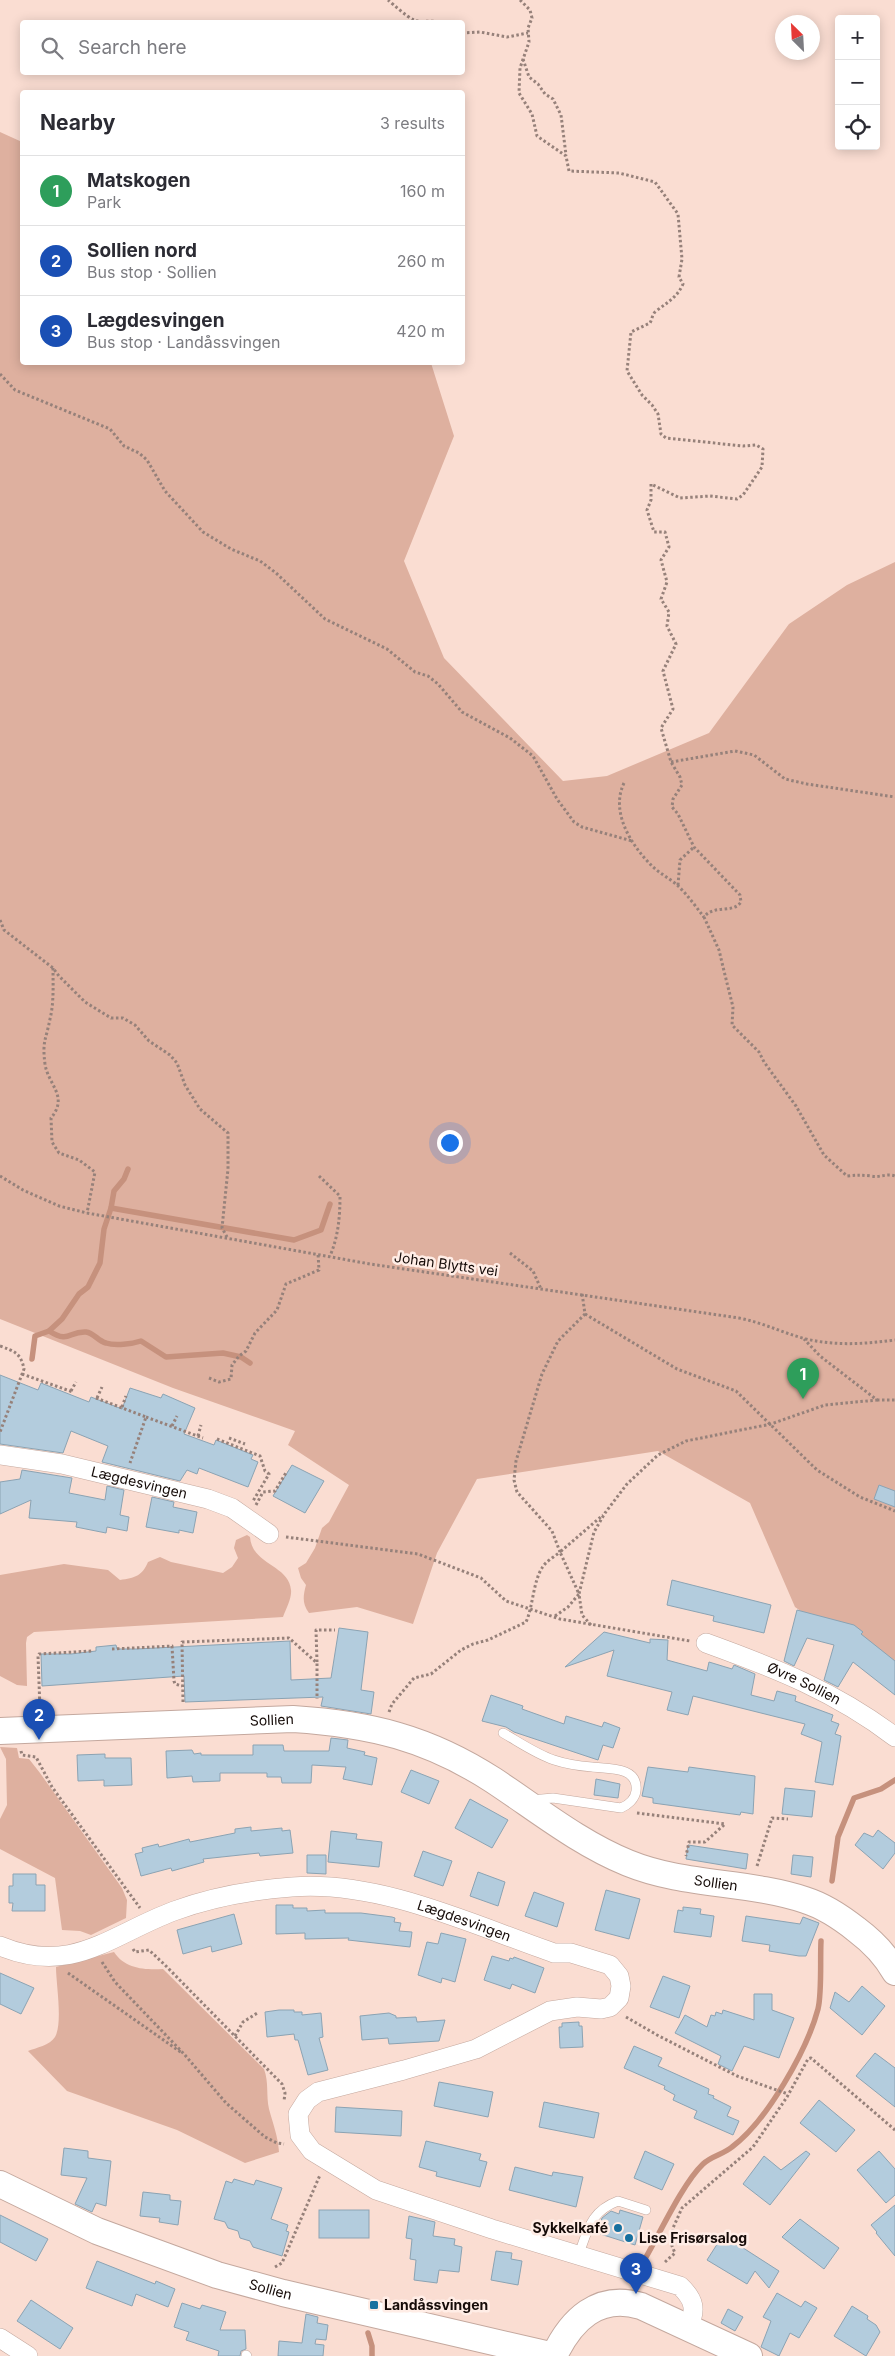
<!DOCTYPE html>
<meta charset="utf-8">
<style>
:root{--surface:#fff;--page:#f7f7f7;--text:#2b2b33;--muted:#7c7c81;--line:#e1e1e2;--accent:#db2777}
body{margin:0;font-family:Inter,sans-serif;background:var(--page);color:var(--text)}
.controls{position:absolute;right:15px;top:15px;display:grid;overflow:hidden;border-radius:5px;box-shadow:0 2px 12px #0003}
.controls button{width:45px;height:45px;display:grid;place-items:center;padding:0;border:0;border-bottom:1px solid var(--line);background:var(--surface);color:var(--text);font:25px sans-serif}
.compass{position:absolute;left:775px;top:15px;width:45px;height:45px;border-radius:50%;background:var(--surface);box-shadow:0 2px 12px #0003;rotate:336deg}
.you{position:absolute;left:449px;top:1142px;width:18px;height:18px;margin:-12px;border:4px solid #fff;border-radius:50%;background:#1a73e8;box-shadow:0 0 0 8px #1a73e833}
.badge{display:grid;place-items:center;width:32px;height:32px;border-radius:50%;background:var(--accent);color:#fff;font-size:16px;font-weight:700}
.pin{position:absolute;translate:-50% -41px;filter:drop-shadow(0 1px 2px #0008)}
.pin::after{content:'';position:absolute;top:26px;width:18px;height:15px;background:inherit;clip-path:polygon(0 0,100% 0,50% 100%)}
.list{margin:0;padding:0;list-style:none}
h2{display:flex;justify-content:space-between;align-items:center;height:65px;margin:0;padding:0 20px;font-size:21px}
h2 small{font-size:16px;font-weight:400;color:var(--muted)}
.list li{display:grid;grid-template-columns:32px 1fr auto;gap:15px;align-items:center;box-sizing:border-box;height:70px;padding:0 20px;border-top:1px solid var(--line)}
.list b{display:block;font-size:19px;white-space:nowrap}
.list p{margin:0;font-size:16px;white-space:nowrap;color:var(--muted)}
.list em{font-size:16px;font-style:normal;color:var(--muted)}
.icon{flex:none;width:28px;height:28px;fill:none;stroke:currentColor;stroke-width:2;stroke-linecap:round;stroke-linejoin:round}
.map{position:relative;flex:none;width:895px;height:2356px;overflow:hidden}
.search{position:absolute;background:var(--surface);box-shadow:0 2px 12px #0003;left:20px;top:20px;width:445px;height:55px;display:flex;align-items:center;gap:12px;box-sizing:border-box;padding:0 18px;border-radius:5px;color:var(--muted);font-size:19px}
.panel{position:absolute;background:var(--surface);box-shadow:0 2px 12px #0003;left:20px;top:90px;width:445px;height:275px;border-radius:5px}
.map>svg:first-child{display:block}
</style>
<div class="map">
<svg width="895" height="2356" viewBox="0 0 895 2356">
<rect width="100%" height="100%" fill="#faddd2"/>
<!-- green -->
<g fill="#deb09f">
<path d="M0,132L22,142V362L431,363L454,436L404,561L444,658L563,781L607,776L709,733L789,624L847,585L895,562V1678L795,1607L750,1503L658,1451L477,1479L437,1553L413,1624L357,1607L309,1613C302,1604 303,1596 306,1585L301,1578L298,1568L306,1563L315,1548L322,1528L329,1522L349,1485L288,1445L295,1431L173,1388L0,1319Z"/>
<path d="M247,1535L250,1537C252,1565 289,1565 291,1590C292,1598 286,1609 283,1617L34,1632L27,1637L26,1643L27,1686L17,1685L0,1676V1575L64,1564L108,1570L120,1580C135,1578 142,1576 148,1562L160,1557L171,1562L223,1573L232,1567L238,1558L234,1548L236,1540Z"/>
<path d="M0,1747L17,1748L19,1758L29,1759L40,1773L122,1888L127,1900L126,1918L91,1935L80,1931L62,1930L55,1878L0,1849V1819L7,1805L6,1759Z"/>
<path d="M114,1952C125,1969 145,1970 163,1969L264,2069C269,2082 266,2096 269,2109C273,2124 278,2136 279,2152L245,2163L177,2130L67,2091L28,2051C36,2048 50,2045 55,2037C63,2023 56,1984 56,1967Z"/>
</g>
<g fill="none" stroke-linecap="round" stroke-linejoin="round">
<!-- stream -->
<g stroke="#c6917d" stroke-width="5.5">
<path d="M111,1208L294,1240L321,1230L330,1204"/>
<path d="M49,1331L62,1319L79,1294L88,1287L100,1263L104,1229L111,1208L114,1191L124,1179L128,1169"/>
<path d="M32,1359L35,1336L49,1331C70,1344 68,1331 86,1332C94,1333 98,1341 106,1343C115,1346 132,1344 141,1341L166,1357L223,1353L241,1357L250,1363"/>
<path d="M832,1881L838,1837L854,1798L881,1789L895,1780"/>
<path d="M645,2259C660,2233 683,2183 703,2164C711,2156 724,2154 732,2147C767,2121 807,2050 818,2009C822,1993 820,1959 821,1941"/>
<path d="M368,2333L372,2346V2356"/>
</g>
</g>
<!-- building -->
<g fill="#b3ccdd" stroke="#8ba3b3">
<path d="M0,1375L38,1390L41,1383L89,1402L91,1397L122,1409L130,1388L161,1398L163,1394L195,1408L184,1434L214,1445L216,1440L253,1455L251,1459L258,1462L248,1487L199,1468L197,1474L187,1470L180,1481L102,1462L108,1446L71,1431L63,1453L0,1444Z"/>
<path d="M292,1465L324,1481L305,1513L273,1496Z"/>
<path d="M22,1470L72,1478L69,1493L105,1500L107,1486L124,1490L120,1515L129,1517L127,1531L107,1527L106,1533L76,1527L77,1522L29,1518L31,1500L0,1514V1482L20,1479Z"/>
<path d="M879,1485L895,1491V1507L874,1499Z"/>
<path d="M152,1497L174,1502L173,1507L197,1512L193,1533L179,1530V1533L146,1527Z"/>
<path d="M672,1580L771,1605L764,1633L713,1621L714,1616L667,1605Z"/>
<path d="M797,1610L854,1625L863,1632L861,1634L895,1661V1695L853,1662L838,1687L824,1680L834,1645L807,1638L794,1666L784,1661Z"/>
<path d="M339,1628L368,1632L361,1690L374,1692L371,1714L321,1706L323,1697L185,1702L184,1676L42,1686L41,1654H71L96,1651V1647L116,1645L117,1649H137L290,1641L291,1680L331,1678Z"/>
<path d="M604,1632L650,1643V1639L668,1640L667,1660L707,1671L709,1662L732,1669L734,1665L755,1674L751,1695L774,1701L777,1691L796,1696L795,1701L833,1715L831,1721L839,1724L835,1734L841,1736L833,1785L815,1782L822,1742L801,1734L805,1724L693,1696L688,1715L667,1710L672,1692L607,1676L614,1650L565,1667Z"/>
<path d="M491,1695L523,1706L522,1709L564,1724L566,1716L602,1727L604,1722L620,1728L613,1748L603,1745L598,1760L514,1732L506,1727L482,1721Z"/>
<path d="M331,1738L348,1740L347,1748L365,1752L364,1755L377,1758L372,1785L343,1779L346,1767L312,1765L311,1783H282L281,1777H267V1773H220V1781L193,1782L192,1776L167,1778L166,1751L192,1750L194,1754L201,1753V1755H253V1745H283L284,1751H329Z"/>
<path d="M105,1754V1758H131L132,1785L104,1786V1780L78,1781L77,1755Z"/>
<path d="M648,1767L688,1772L689,1767L755,1776L753,1814L741,1812L740,1815L653,1803V1798L642,1796Z"/>
<path d="M411,1770L439,1781L429,1804L401,1792Z"/>
<path d="M596,1779L620,1784L618,1798L594,1795Z"/>
<path d="M785,1788L815,1791L812,1817L782,1814Z"/>
<path d="M470,1799L508,1820L492,1848L455,1828Z"/>
<path d="M251,1827V1831L282,1828V1831L290,1830L293,1853L260,1856L259,1853L203,1859L204,1862L172,1871L171,1868L141,1876L135,1854L143,1852L142,1848L158,1844L159,1847L189,1839L190,1842L235,1833V1829Z"/>
<path d="M878,1830L895,1843V1853L883,1869L855,1845L864,1833L873,1837Z"/>
<path d="M331,1831L357,1834L356,1839L382,1842L379,1867L328,1862Z"/>
<path d="M688,1845L748,1854L746,1869L686,1859Z"/>
<path d="M423,1851L452,1861L443,1886L414,1876Z"/>
<path d="M307,1855H326V1874L307,1873Z"/>
<path d="M793,1855L813,1857L811,1877L791,1874Z"/>
<path d="M478,1872L505,1882L498,1906L470,1896Z"/>
<path d="M13,1874H36V1885H45V1911H12L13,1903H9V1886H13Z"/>
<path d="M606,1890L640,1899L629,1939L595,1930Z"/>
<path d="M534,1892L564,1903L557,1927L525,1916Z"/>
<path d="M276,1905H293V1908H307V1911L325,1910V1913H361L392,1917L395,1918L394,1922L401,1923L399,1931L412,1932L410,1947L348,1940L349,1938L305,1939V1933L276,1934Z"/>
<path d="M683,1907L701,1909L700,1914L714,1916L711,1937L674,1932L678,1910L683,1911Z"/>
<path d="M234,1914L242,1944L212,1952L211,1946L183,1954L177,1930Z"/>
<path d="M746,1916L800,1924L803,1917L819,1923L806,1956H799L769,1951L770,1945L742,1941Z"/>
<path d="M441,1933L466,1939L455,1982L442,1978L441,1983L418,1975L427,1942L438,1944Z"/>
<path d="M492,1956L509,1961L510,1958L513,1959L514,1957L544,1968L535,1993L512,1984L510,1989L484,1980Z"/>
<path d="M0,1973L34,1988L21,2014L0,2004Z"/>
<path d="M663,1976L690,1986L679,2018L650,2007Z"/>
<path d="M862,1986L885,2006L862,2035L830,2008L835,1992L849,2002Z"/>
<path d="M754,1994H772V2010L794,2018L779,2058L744,2046L732,2071L718,2064L721,2056L675,2033L685,2015L707,2027L711,2015L715,2016L716,2012L722,2014L723,2010L754,2020Z"/>
<path d="M279,2010H294V2012H302V2015L321,2013L323,2037L319,2038L328,2070L308,2075L298,2040H295L294,2034L267,2037L265,2012Z"/>
<path d="M389,2013L396,2016V2018L416,2017L417,2022L445,2020L439,2041L389,2044L388,2038L362,2040L360,2016Z"/>
<path d="M579,2022V2026H582L583,2047L560,2048L559,2027H562V2023Z"/>
<path d="M634,2046L662,2058L658,2066L709,2089L708,2094L714,2096L713,2098L731,2107L727,2116L739,2121L733,2135L694,2118L697,2111L673,2100L675,2095L664,2089L665,2086L624,2068Z"/>
<path d="M875,2053L895,2068V2107L856,2076Z"/>
<path d="M439,2082L493,2092L488,2117L434,2106Z"/>
<path d="M819,2100L855,2130L836,2152L800,2123Z"/>
<path d="M544,2102L599,2113L594,2138L539,2127Z"/>
<path d="M336,2107L402,2111L401,2136L335,2132Z"/>
<path d="M426,2141L481,2154L479,2160L487,2162L480,2187L436,2176L437,2172L419,2167Z"/>
<path d="M64,2148L88,2151V2158L111,2161L106,2206L96,2203L92,2212L75,2204L87,2178L61,2175Z"/>
<path d="M645,2151L674,2164L662,2190L634,2178Z"/>
<path d="M806,2151L810,2154L770,2205L743,2184L764,2156L781,2170Z"/>
<path d="M879,2151L895,2169V2195L886,2203L857,2170Z"/>
<path d="M515,2167L552,2176L553,2172L583,2177L576,2207L509,2190Z"/>
<path d="M234,2179L254,2185L256,2180L282,2188L271,2219L288,2225L286,2231L289,2232L282,2256L253,2247L250,2241L240,2238L238,2231L228,2228L225,2222L214,2219L226,2181L232,2183Z"/>
<path d="M143,2192L170,2195V2200L181,2201L178,2225L159,2222L160,2218L140,2216Z"/>
<path d="M895,2205V2256L876,2233L877,2232L871,2225Z"/>
<rect x="319" y="2210" width="50" height="28"/>
<path d="M620,2210L643,2217L635,2245L597,2233L602,2218L611,2211L619,2214Z"/>
<path d="M0,2215L48,2239L36,2261L0,2242Z"/>
<path d="M409,2216L435,2222L433,2236L455,2239L454,2245L462,2247L459,2272L439,2270L437,2283L414,2280L416,2260L410,2259L412,2239L406,2238Z"/>
<path d="M800,2219L839,2248L824,2269L782,2237Z"/>
<path d="M723,2235L779,2271L769,2288L755,2271L747,2284L707,2260Z"/>
<path d="M496,2251L512,2253L511,2259L522,2261L518,2285L491,2280Z"/>
<path d="M97,2261L155,2284L156,2281L175,2289L168,2307L136,2294L132,2306L86,2288Z"/>
<path d="M777,2293L801,2307L805,2301L817,2308L799,2338L790,2333L779,2356L761,2347L771,2321L763,2317Z"/>
<path d="M31,2300L73,2328L60,2349L17,2321Z"/>
<path d="M182,2303L200,2309L202,2305L226,2312L220,2330H245L246,2349L241,2351L240,2356H218L219,2351L186,2340L189,2332L174,2327Z"/>
<path d="M852,2306L868,2316L867,2319L876,2325L880,2332L866,2356L834,2336Z"/>
<path d="M728,2309L743,2317L735,2331L721,2323Z"/>
<path d="M306,2314L318,2317L317,2323L328,2325L326,2340L316,2339L315,2344L324,2345L323,2356H278L279,2341L302,2343Z"/>
</g>
<g fill="none" stroke-linecap="round" stroke-linejoin="round">
<!-- lane casing -->
<g stroke="#c4a89e" stroke-width="10">
<g id="lane">
<path d="M503,1733C519,1742 536,1754 554,1760C566,1764 579,1766 592,1767C607,1769 639,1766 636,1791C635,1799 628,1805 621,1808L553,1798L531,1800"/>
<path d="M579,2254C588,2229 591,2211 618,2201L646,2210"/>
<path d="M246,2355L247,2356"/>
</g>
</g>
<!-- street casing -->
<g stroke="#c4a89e" stroke-width="20">
<g id="street">
<path id="s1" d="M0,1455L62,1464L208,1499L232,1508L269,1534"/>
<path id="s2" d="M706,1643C775,1668 836,1692 895,1737"/>
<path id="s3" d="M0,1946C72,1976 110,1935 174,1911C212,1897 252,1890 292,1887C380,1880 473,1925 554,1953H571L610,1965L619,1976L621,1986L619,1998L610,2007L601,2009L577,2007L550,2011L476,2049L404,2070L318,2092L307,2100L298,2114L300,2135L312,2151L376,2190L492,2229L680,2286C694,2299 697,2310 688,2327"/>
<path d="M0,2338L28,2356"/>
</g>
</g>
<!-- secondary casing -->
<g stroke="#c4a89e" stroke-width="28">
<g id="secondary">
<path id="s4" d="M0,1731L293,1719C370,1724 428,1738 493,1780C537,1809 579,1843 628,1863C684,1886 748,1881 805,1900C824,1906 842,1918 857,1930C873,1942 885,1954 895,1972"/>
<path id="s5" d="M0,2184L97,2231L217,2275L283,2293L554,2356"/>
<path d="M554,2356C571,2320 598,2293 641,2306L749,2356"/>
</g>
</g>
<!-- path -->
<g stroke="#96817a" stroke-width="3" stroke-dasharray="2.5 2.5" stroke-linecap="butt">
<path d="M388,0C394,5 407,17 414,20C421,23 430,20 438,22"/>
<path d="M520,0L530,10L532,18L528,28L529,42L520,68L519,93L532,114L537,136L566,156L569,171L619,173L655,182L678,214L682,259L679,277L683,284C677,298 666,303 655,312C652,315 652,320 650,323L631,332L627,371L642,395L652,405L658,414L661,434L666,438L743,446L756,445L763,449L762,467L743,495L737,499L710,496L680,498L651,484V500L647,510L654,532H665L669,547L661,560L667,582L661,599L669,612L667,626L676,644L663,671L673,709L661,728L671,762L680,777L682,785L673,799L672,807L678,814L694,847L740,895L741,902C733,914 714,904 704,917L719,950L724,971L733,1007L732,1025L759,1052L764,1062L796,1106L824,1155L847,1176C856,1175 862,1175 871,1176C879,1178 887,1173 895,1176"/>
<path d="M462,33L480,32L507,37L528,33"/>
<path d="M523,59L529,77L538,84L545,94L553,99L561,115L566,155"/>
<path d="M0,374L15,390L110,429L124,446L139,453L147,460L165,491L203,532L231,549L260,561L276,573L325,619L387,649L415,672L428,676L438,684L462,712L510,738L533,756L557,799L574,822L582,827L632,841"/>
<path d="M671,762L735,751L754,755L785,779L807,784L895,797"/>
<path d="M624,783C610,812 631,845 652,866C659,873 669,878 677,885C687,894 696,907 704,917"/>
<path d="M678,885L680,860L694,847"/>
<path d="M0,920L4,930L53,968L59,976L85,1002L111,1018H123L135,1025L149,1041L170,1055L177,1063L185,1085L200,1109L228,1133V1169L222,1228L227,1237"/>
<path d="M53,968C53,985 54,1003 50,1019C46,1040 42,1041 45,1064C48,1085 69,1096 51,1118L52,1142L59,1153L79,1160L95,1172L87,1213"/>
<path d="M0,1176L23,1190L59,1206L87,1213L370,1264L739,1318C764,1323 783,1333 806,1339C836,1346 865,1344 895,1340"/>
<path d="M319,1176L340,1196C340,1218 338,1237 330,1256"/>
<path d="M510,1253L533,1271L541,1289"/>
<path d="M585,1314L677,1369L736,1391L817,1470L860,1497L895,1511"/>
<path d="M0,1346C14,1351 21,1353 24,1369L0,1432"/>
<path d="M22,1374L73,1392"/>
<path d="M209,1378L219,1382L231,1379L232,1365L239,1356L246,1351L255,1333L277,1310L286,1284L319,1270L318,1254"/>
<path d="M71,1391L76,1382"/>
<path d="M96,1398L146,1417L130,1463"/>
<path d="M97,1398L102,1387"/>
<path d="M877,1400H895"/>
<path d="M122,1407L126,1396"/>
<path d="M146,1417L203,1438"/>
<path d="M172,1426L177,1416"/>
<path d="M198,1436L201,1425"/>
<path d="M229,1438L245,1444"/>
<path d="M217,1439L260,1456L265,1471L269,1474L253,1501"/>
<path d="M256,1505L263,1492L275,1491L287,1471"/>
<path d="M286,1537L418,1554L481,1578L506,1601L560,1619L690,1641"/>
<path d="M555,1616L568,1607L579,1594L560,1552L603,1515"/>
<path d="M591,1625L582,1615L579,1594L594,1532L605,1513L627,1484L658,1455L686,1441L771,1424L825,1405L877,1400L820,1356L804,1339"/>
<path d="M112,1649L172,1646L174,1681L175,1684L182,1686"/>
<path d="M317,1662L316,1630H335"/>
<path d="M183,1702L182,1642L289,1638L317,1663V1699"/>
<path d="M40,1709L38,1656L39,1654L92,1651"/>
<path d="M389,1712L392,1704L414,1678L431,1674L461,1650L473,1644L488,1640L526,1622C533,1607 533,1582 542,1568C545,1562 554,1557 560,1552L552,1531L517,1492L514,1480L516,1461L542,1374L558,1341L585,1314L582,1293"/>
<path d="M21,1751L22,1755L36,1757L52,1787L140,1908"/>
<path d="M637,1813L725,1824L705,1842H689L686,1856"/>
<path d="M757,1866L772,1818L788,1819"/>
<path d="M133,1949L135,1952L149,1950L165,1965L282,2084L285,2093L284,2101"/>
<path d="M102,1962L115,1982L184,2054L226,2103L265,2137L277,2143L284,2144"/>
<path d="M68,1973L182,2053"/>
<path d="M626,2017L657,2035L737,2076L788,2094"/>
<path d="M235,2036L243,2022L259,2012"/>
<path d="M665,2262L675,2253L672,2246L673,2228L682,2208L753,2147L787,2097L808,2059L811,2058L895,2130"/>
<path d="M275,2267L282,2263L285,2256L320,2175"/>
</g>
<!-- lane -->
<use href="#lane" stroke="#fff" stroke-width="9"/>
<!-- street -->
<use href="#street" stroke="#fff" stroke-width="19"/>
<!-- secondary -->
<use href="#secondary" stroke="#fff" stroke-width="26"/>
</g>
<!-- markers -->
<g fill="#17709f" stroke="#ffede6" stroke-width="2">
<circle cx="618" cy="2228" r="5"/>
<circle cx="629" cy="2238" r="5"/>
<rect x="369" y="2300" width="10" height="10" rx="2.5"/>
</g>
<g text-anchor="middle" stroke-width="5" stroke-linejoin="round" paint-order="stroke">
<!-- street labels -->
<g font-size="14" fill="#150b08" stroke="#ffede6">
<text transform="translate(446 1264) rotate(8)" y="5">Johan Blytts vei</text>
<text dy="5" stroke="none"><textPath href="#s1" startOffset="142">Lægdesvingen</textPath></text>
<text dy="5" stroke="none"><textPath href="#s2" startOffset="106">Øvre Sollien</textPath></text>
<text dy="5" stroke="none"><textPath href="#s4" startOffset="272">Sollien</textPath></text>
<text dy="5" stroke="none"><textPath href="#s4" startOffset="754">Sollien</textPath></text>
<text dy="5" stroke="none"><textPath href="#s3" startOffset="482">Lægdesvingen</textPath></text>
<text dy="5" stroke="none"><textPath href="#s5" startOffset="291">Sollien</textPath></text>
</g>
<!-- poi labels -->
<g font-size="14" font-weight="bold" fill="#150b08" stroke="#ffede6" text-anchor="start">
<text x="608" y="2233" text-anchor="end">Sykkelkafé</text>
<text x="639" y="2243">Lise Frisørsalog</text>
<text x="384" y="2310">Landåssvingen</text>
</g>
</g>
</svg>
<div class="controls">
<button>+</button>
<button>−</button>
<button><svg class="icon" aria-label="locate" viewBox="0 0 24 24"><circle cx="12" cy="12" r="6"/><path d="M12 2v4M12 18v4M2 12h4M18 12h4"/></svg></button>
</div>
<svg class="compass" viewBox="-18 -18 36 36"><path d="M0-13l5 13h-10z" fill="#e53935"/><path d="M0 13l5-13h-10z" fill="#7c7c81"/></svg>
<div class="you"></div>
<div class="pin badge" style="left:803px;top:1399px;background:#2e9e5b">1</div>
<div class="pin badge" style="left:39px;top:1740px;background:#1a4fb4">2</div>
<div class="pin badge" style="left:636px;top:2294px;background:#1a4fb4">3</div>
<div class="search"><svg class="icon" aria-label="search" viewBox="0 0 24 24"><circle cx="10" cy="10" r="6"/><path d="M15 15l6 6"/></svg>Search here</div>
<section class="panel">
<h2>Nearby<small>3 results</small></h2>
<ul class="list">
<li><span class="badge" style="background:#2e9e5b">1</span><div><b>Matskogen</b><p>Park</p></div><em>160 m</em></li>
<li><span class="badge" style="background:#1a4fb4">2</span><div><b>Sollien nord</b><p>Bus stop · Sollien</p></div><em>260 m</em></li>
<li><span class="badge" style="background:#1a4fb4">3</span><div><b>Lægdesvingen</b><p>Bus stop · Landåssvingen</p></div><em>420 m</em></li>
</ul>
</section>
</div>
